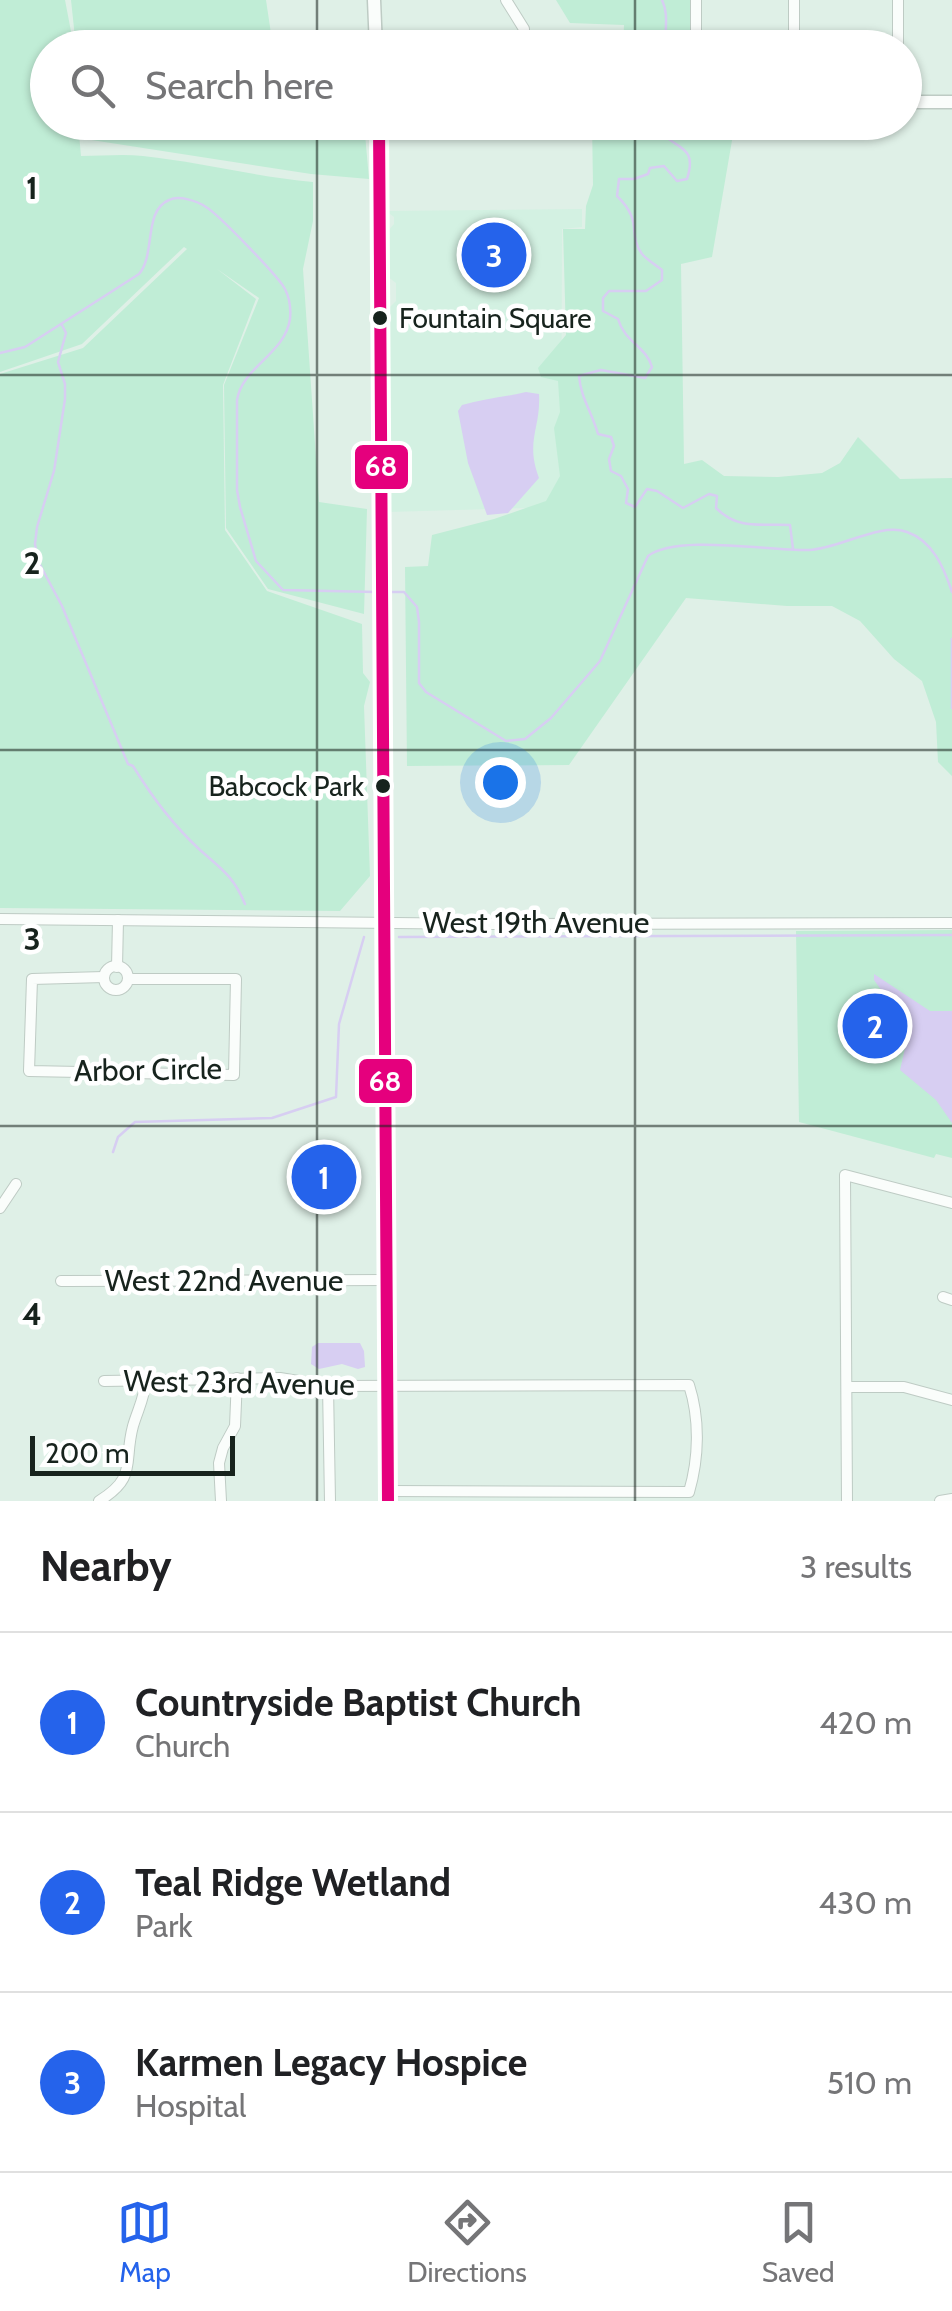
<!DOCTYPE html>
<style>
:root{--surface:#fff;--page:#f2f2f2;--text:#202124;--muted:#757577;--line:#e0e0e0;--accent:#2563eb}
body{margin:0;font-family:Cabin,sans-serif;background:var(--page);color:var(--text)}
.scale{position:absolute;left:30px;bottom:25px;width:205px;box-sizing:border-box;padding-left:10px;border:5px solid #17231d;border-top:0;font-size:28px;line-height:35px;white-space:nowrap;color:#17231d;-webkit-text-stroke:8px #fff;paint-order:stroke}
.you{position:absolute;left:500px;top:782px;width:35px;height:35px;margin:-25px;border:8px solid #fff;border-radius:50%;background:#1a73e8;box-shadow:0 0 0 15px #1a73e833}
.badge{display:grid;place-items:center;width:65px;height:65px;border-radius:50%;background:var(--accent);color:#fff;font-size:32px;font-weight:700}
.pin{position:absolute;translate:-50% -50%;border:5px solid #fff;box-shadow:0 2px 10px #0006}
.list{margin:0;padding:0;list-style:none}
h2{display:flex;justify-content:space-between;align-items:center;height:130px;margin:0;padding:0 40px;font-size:42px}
h2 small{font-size:32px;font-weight:400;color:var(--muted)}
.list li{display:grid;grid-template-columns:65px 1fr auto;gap:30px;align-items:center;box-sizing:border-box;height:180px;padding:0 40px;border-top:2px solid var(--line)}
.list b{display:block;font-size:38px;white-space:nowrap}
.list p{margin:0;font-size:32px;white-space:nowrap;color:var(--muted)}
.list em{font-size:32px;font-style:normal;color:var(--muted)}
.icon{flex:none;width:55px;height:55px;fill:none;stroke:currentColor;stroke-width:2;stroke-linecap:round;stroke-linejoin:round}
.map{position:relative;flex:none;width:952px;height:1501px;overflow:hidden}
.search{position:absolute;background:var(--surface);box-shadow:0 2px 8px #0004;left:30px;right:30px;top:30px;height:110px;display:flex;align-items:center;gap:25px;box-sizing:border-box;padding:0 35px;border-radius:55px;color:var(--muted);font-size:38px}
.sheet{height:670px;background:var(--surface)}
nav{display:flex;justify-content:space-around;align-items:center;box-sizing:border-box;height:140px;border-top:2px solid var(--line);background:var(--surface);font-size:28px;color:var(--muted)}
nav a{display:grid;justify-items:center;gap:5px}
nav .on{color:var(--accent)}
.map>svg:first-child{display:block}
</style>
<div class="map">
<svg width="952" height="1501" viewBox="0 0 952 1501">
<rect width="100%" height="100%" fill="#dff0e7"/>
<!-- built -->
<path fill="#d3f1e2" d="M582,209V227L562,229L561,507L388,512V309L396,301V283L387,276V232L394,224V217L386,211Z"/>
<!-- green -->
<g fill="#c0edd6">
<path d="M0,0H65L74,47L48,48V122L78,123L81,156C101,156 123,154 143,156C200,162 256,177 313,182V221L303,269L319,502L367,509L364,614L268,589L226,528L224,385L259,298L217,269L256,299L223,385L225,530L267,591L362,624L363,673L370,682L364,706L370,876L340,911L0,908V374L83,348L187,249L184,247L82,344L0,372Z"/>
<path d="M71,0H266L273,47H76Z"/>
<path d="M556,0H690L691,47H623L624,25L570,23Z"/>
<path d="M83,123H364L369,179L311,174L85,139Z"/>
<path d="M592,123H735L712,257L681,264L684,464L702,460L724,476L778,477L822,473L840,463L858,437L900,479L952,478V776L938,762L936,722L922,681L894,659L860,621L832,606H787L686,598L569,765L407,766L405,567L428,566L432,535L494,519L546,501L560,476L554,428L560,412L558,381L541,377L538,368L566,335L563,229H585L586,206L593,185Z"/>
<path d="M952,930V1158L936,1154L934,1158L799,1122L796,931Z"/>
</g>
<!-- water -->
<g fill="#d7cef2">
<path d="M526,392L539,394C541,429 525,441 539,478L508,513L487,515L468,463L458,411L462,405C483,399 505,397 526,392Z"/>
<path d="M874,974L930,1011H952V1123L936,1100L900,1070L906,1044L895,1033L899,1015L874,980Z"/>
<path d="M318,1343H360L364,1351L365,1367L358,1369L342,1364L319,1369L311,1364L312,1347Z"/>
</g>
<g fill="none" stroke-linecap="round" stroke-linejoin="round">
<!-- stream -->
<g stroke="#d7cef2" stroke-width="2.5">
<path d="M662,0C670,17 663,31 667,48"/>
<path d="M665,122L660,131C676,150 698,145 687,179L677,181L664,166L650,168L648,174L634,179H619L617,196C644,222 627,234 642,254C647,260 656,265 662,270V280L646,291H609L603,298V311L618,319C625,343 646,346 652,367L645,378L601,370L579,376C581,399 592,412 598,434L611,437L614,446L609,459L611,471L621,476L628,489L626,503L635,507L647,489L657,491L683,508L709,494L717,496L716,508C739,531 763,523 790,525L793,549"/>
<path d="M62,325L66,333L58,362L65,384V399L54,471L37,527L35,544L38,561L62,606L128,764L133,766C152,797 172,824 199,849C220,868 233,875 245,904"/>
<path d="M0,353L25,347L139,274C156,254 143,211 169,200C179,195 197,201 206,207C218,214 279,277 285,289C290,299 291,309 290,319C285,354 242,367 237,400V490L240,507L256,561L283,590L376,592"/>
<path d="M389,592H404L417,607L419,622V683L426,692L506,741L525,739L551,718L600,661L648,556C677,534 769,551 809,550C839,549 880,522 907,532C933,541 944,568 952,592"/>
<path d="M952,639V708"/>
<path d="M399,937L952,935"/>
<path d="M113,1152L118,1137L135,1122L272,1118L336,1097L339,1024L364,937"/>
</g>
<!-- minor casing -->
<g stroke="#becbc4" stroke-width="12">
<g id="minor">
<path d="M506,0L524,29L525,48"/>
<path d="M696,0V48"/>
<path d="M794,0V48"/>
<path d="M898,0V48"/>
<path d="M0,919L488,924L952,923"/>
<path d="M386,923L388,1501"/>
<circle cx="116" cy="978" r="12"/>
<path d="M117,967L118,920"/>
<path d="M104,977L32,979L29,1071L234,1075L236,979H128"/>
<path d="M0,1208L16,1184"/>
<path d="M61,1281L387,1280"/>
<path d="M943,1297L952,1300"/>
<path d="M104,1381L280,1378L328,1386L689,1385C700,1419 699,1458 689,1492L388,1491"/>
<path d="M328,1386L330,1501"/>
<path d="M847,1387H904L952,1400"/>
<path d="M99,1501C138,1477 123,1463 133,1426C138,1409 145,1397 146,1379"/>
<path d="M221,1501L219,1463L223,1448L235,1426L237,1378"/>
<path d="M847,1501L845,1175L952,1203"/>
<path d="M940,1501L952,1499"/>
</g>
</g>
<!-- major casing -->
<g stroke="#becbc4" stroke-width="15">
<g id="major">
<path d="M374,0L376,48"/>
<path d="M904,102H952"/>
<path d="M379,122L386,923"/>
</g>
</g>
<!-- minor -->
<use href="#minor" stroke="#fafdfb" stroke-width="10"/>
<!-- major -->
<use href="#major" stroke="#fafdfb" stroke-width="12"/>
<!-- bus-1 casing -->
<g stroke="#fff" stroke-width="20">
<path id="bus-1" d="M379,122L388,1501"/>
</g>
<!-- bus-1 -->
<use href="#bus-1" stroke="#e5007d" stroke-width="12"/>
</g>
<!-- grid -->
<path fill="none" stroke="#17231d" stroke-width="2.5" stroke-opacity="0.55" d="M317,0V48M635,0V48M317,122V1501M635,122V1501M0,375H952M0,750H952M0,1126H952"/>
<!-- markers -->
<g fill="#17231d" stroke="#fff" stroke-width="4">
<circle cx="380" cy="318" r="9"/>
<circle cx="383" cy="786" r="9"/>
</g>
<g text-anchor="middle" stroke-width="9" stroke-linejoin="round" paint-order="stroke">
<!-- bus labels -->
<g font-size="28" fill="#17231d" stroke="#fff" text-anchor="start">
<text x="399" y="328">Fountain Square</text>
<text x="364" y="796" text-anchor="end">Babcock Park</text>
</g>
<!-- street labels -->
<g font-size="30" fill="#17231d" stroke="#fff">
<text x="536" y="933">West 19th Avenue</text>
<text transform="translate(148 1070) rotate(-1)" y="10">Arbor Circle</text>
<text x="224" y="1291">West 22nd Avenue</text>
<text transform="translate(239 1383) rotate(1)" y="10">West 23rd Avenue</text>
</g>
</g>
<g font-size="32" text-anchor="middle" font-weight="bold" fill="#17231d" stroke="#fff" stroke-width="9" stroke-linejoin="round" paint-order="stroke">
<text x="32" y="199">1</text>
<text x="32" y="574">2</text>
<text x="32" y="950">3</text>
<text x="32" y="1325">4</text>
</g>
<g stroke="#fff" stroke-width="4">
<rect x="353" y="443" width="57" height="48" rx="10" fill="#e5007d"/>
<rect x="357" y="1057" width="57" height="48" rx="10" fill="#e5007d"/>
</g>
<g font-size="28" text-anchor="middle" font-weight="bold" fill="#fff">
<text x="381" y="476">68</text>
<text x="385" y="1091">68</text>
</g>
</svg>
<div class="scale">200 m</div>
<div class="you"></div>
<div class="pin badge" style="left:324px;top:1177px">1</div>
<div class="pin badge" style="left:875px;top:1026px">2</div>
<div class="pin badge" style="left:494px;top:255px">3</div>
<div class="search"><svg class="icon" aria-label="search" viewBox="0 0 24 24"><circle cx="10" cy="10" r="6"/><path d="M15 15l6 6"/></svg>Search here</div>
</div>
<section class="sheet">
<h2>Nearby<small>3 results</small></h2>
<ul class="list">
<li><span class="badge">1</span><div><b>Countryside Baptist Church</b><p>Church</p></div><em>420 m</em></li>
<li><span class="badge">2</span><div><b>Teal Ridge Wetland</b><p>Park</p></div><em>430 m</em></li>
<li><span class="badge">3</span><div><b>Karmen Legacy Hospice</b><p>Hospital</p></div><em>510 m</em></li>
</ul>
</section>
<nav>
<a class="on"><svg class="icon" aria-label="map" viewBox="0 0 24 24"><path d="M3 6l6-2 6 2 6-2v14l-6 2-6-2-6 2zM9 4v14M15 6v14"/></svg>Map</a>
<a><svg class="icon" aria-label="directions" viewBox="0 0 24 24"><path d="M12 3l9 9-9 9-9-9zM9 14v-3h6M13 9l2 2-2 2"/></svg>Directions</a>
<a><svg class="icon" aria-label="saved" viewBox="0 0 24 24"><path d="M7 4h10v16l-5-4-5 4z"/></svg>Saved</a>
</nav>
